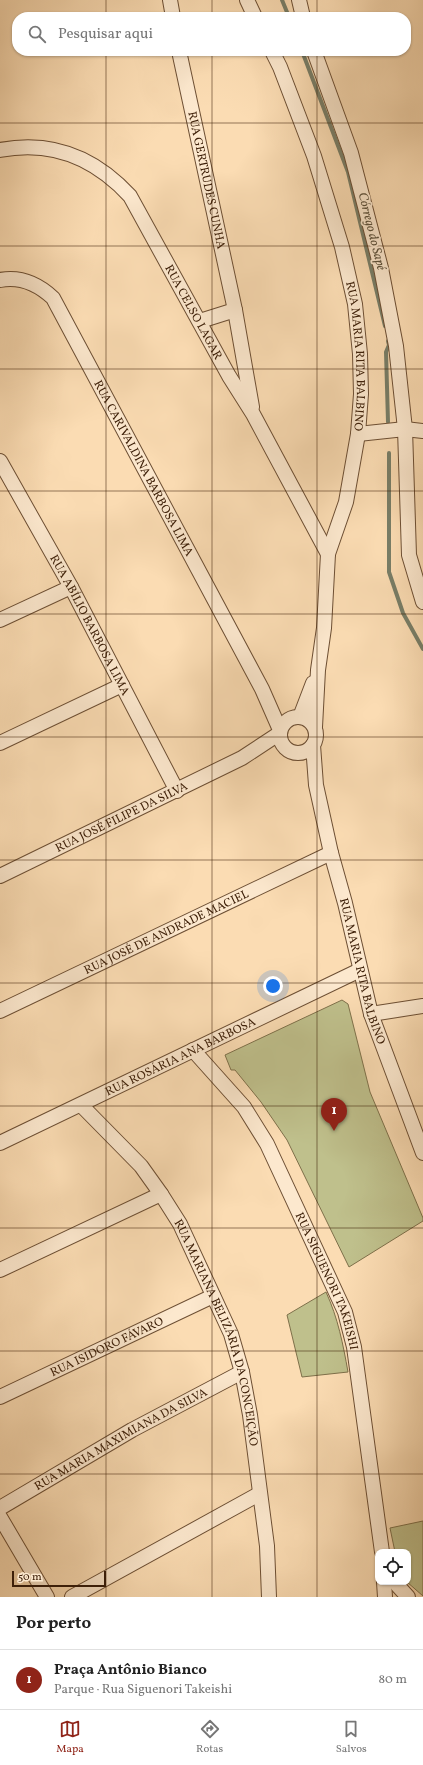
<!DOCTYPE html>
<html lang="pt">
<meta charset="utf-8">
<style>
:root{--surface:#fff;--page:#f2f2f2;--text:#222;--muted:#767676;--line:#e0e0e0;--accent:#8f2418}
body{margin:0;font-family:Vollkorn,serif;background:var(--page);color:var(--text)}
.controls{position:absolute;right:12px;bottom:12px;display:grid;overflow:hidden;border-radius:8px;box-shadow:0 1px 3px #0004}
.controls button{width:36px;height:36px;display:grid;place-items:center;padding:0;border:0;border-bottom:1px solid var(--line);background:var(--surface);color:var(--text);font:20px sans-serif}
.scale{position:absolute;left:12px;bottom:10px;width:94px;box-sizing:border-box;padding-left:4px;border:2px solid #3e2009;border-top:0;font-size:11px;line-height:14px;white-space:nowrap;color:#3e2009;-webkit-text-stroke:3px #fce8ce;paint-order:stroke}
.you{position:absolute;left:273px;top:986px;width:14px;height:14px;margin:-10px;border:3px solid #fff;border-radius:50%;background:#1a73e8;box-shadow:0 0 0 6px #1a73e833}
.badge{display:grid;place-items:center;width:26px;height:26px;border-radius:50%;background:var(--accent);color:#fff;font-size:13px;font-weight:700}
.pin{position:absolute;translate:-50% -33px;filter:drop-shadow(0 1px 2px #0008)}
.pin::after{content:'';position:absolute;top:21px;width:14px;height:12px;background:inherit;clip-path:polygon(0 0,100% 0,50% 100%)}
.list{margin:0;padding:0;list-style:none}
h2{display:flex;justify-content:space-between;align-items:center;height:52px;margin:0;padding:0 16px;font-size:17px}
h2 small{font-size:13px;font-weight:400;color:var(--muted)}
.list li{display:grid;grid-template-columns:26px 1fr auto;gap:12px;align-items:center;box-sizing:border-box;height:60px;padding:0 16px;border-top:1px solid var(--line)}
.list b{display:block;font-size:15px;white-space:nowrap}
.list p{margin:0;font-size:13px;white-space:nowrap;color:var(--muted)}
.list em{font-size:13px;font-style:normal;color:var(--muted)}
.icon{flex:none;width:22px;height:22px;fill:none;stroke:currentColor;stroke-width:2;stroke-linecap:round;stroke-linejoin:round}
.map{position:relative;flex:none;width:423px;height:1597px;overflow:hidden}
.search{position:absolute;background:var(--surface);box-shadow:0 1px 3px #0004;left:12px;right:12px;top:12px;height:44px;display:flex;align-items:center;gap:10px;box-sizing:border-box;padding:0 14px;border-radius:16px;color:var(--muted);font-size:15px}
.sheet{height:112px;background:var(--surface)}
nav{display:flex;justify-content:space-around;align-items:center;box-sizing:border-box;height:56px;border-top:1px solid var(--line);background:var(--surface);font-size:11px;color:var(--muted)}
nav a{display:grid;justify-items:center;gap:2px}
nav .on{color:var(--accent)}
.map>svg:first-child{display:block}
</style>
<div class="map">
<svg width="423" height="1597" viewBox="0 0 423 1597">
<rect width="100%" height="100%" fill="#fbdcb3"/>
<filter id="stains"><feTurbulence type="fractalNoise" baseFrequency=".005" numOctaves="4"/><feColorMatrix values="0 0 0 0 .2 0 0 0 0 .09 0 0 0 0 .02 0 0 0 .5 -.17"/></filter>
<radialGradient id="worn" r=".72"><stop offset=".6" stop-color="#630" stop-opacity="0"/><stop offset="1" stop-color="#630" stop-opacity=".3"/></radialGradient>
<!-- green -->
<g fill="#bfc08c" stroke="#7e704a">
<path d="M342,1000L348,1004L370,1092L423,1218V1221L349,1267L287,1140L261,1102L235,1070H231L225,1055Z"/>
<path d="M326,1292C338,1318 343,1344 348,1372L302,1377L287,1315Z"/>
<path d="M423,1521V1596L407,1582H408V1552H395L390,1528Z"/>
</g>
<g fill="none" stroke-linecap="round" stroke-linejoin="round">
<!-- stream -->
<g stroke="#787e68" stroke-width="4">
<path d="M282,0L289,17"/>
<path d="M302,51L348,172L385,326"/>
<path d="M388,422L386,352L389,345L388,341"/>
<path d="M389,453V572L403,613L423,649"/>
</g>
<!-- minor casing -->
<g stroke="#6d4f34" stroke-width="16">
<g id="minor">
<path d="M170,0L173,17"/>
<path d="M247,0L255,17"/>
<path d="M299,0L303,17"/>
<path id="s1" d="M179,51L235,310L252,407"/>
<path id="s2" d="M272,51L280,67L314,156L342,247L355,304L360,354L361,394L358,434L346,502L328,554L324,628L318,670L315,727"/>
<path d="M314,51L351,153L381,268L396,346L405,429L409,555L423,602"/>
<path id="s3" d="M0,150C52,140 95,158 130,196L229,376L253,414L328,554"/>
<path id="s4" d="M0,280C21,276 38,284 53,298L262,689L280,730"/>
<path d="M200,321L235,310"/>
<path d="M358,434L405,429L423,431"/>
<path id="s5" d="M0,461L71,587L177,791"/>
<path d="M0,620L71,587"/>
<path d="M300,717L313,683"/>
<circle cx="298" cy="735" r="18"/>
<path d="M0,743L122,685"/>
<path id="s6" d="M313,745L316,785L331,853L345,903L371,1014L423,1153"/>
<path id="s7" d="M0,876L242,758L280,733"/>
<path id="s8" d="M0,1011L331,853"/>
<path d="M371,1014L423,1006"/>
<path id="s9" d="M193,1050L244,1107L267,1144L345,1312L354,1347L382,1552"/>
<path id="s10" d="M81,1105L141,1166L161,1194L180,1224L231,1334L242,1372L250,1415L267,1546L269,1597"/>
<path id="s11" d="M0,1143L360,970"/>
<path d="M0,1270L161,1194"/>
<path id="s12" d="M0,1397L213,1296"/>
<path id="s13" d="M0,1508L132,1430L242,1372"/>
<path d="M0,1517L47,1597"/>
<path d="M384,1582L385,1597"/>
<path d="M395,1582L398,1586L408,1597"/>
<path d="M72,1597L259,1494"/>
</g>
</g>
<!-- minor -->
<use href="#minor" stroke="#fce8ce" stroke-width="14"/>
</g>
<!-- grid -->
<path fill="none" stroke="#3e2009" stroke-width="1" stroke-opacity="0.55" d="M106,0V17M212,0V17M317,0V17M106,51V1597M212,51V1597M317,51V1597M0,123H423M0,246H423M0,369H423M0,491H423M0,614H423M0,737H423M0,860H423M0,983H423M0,1106H423M0,1228H423M0,1351H423M0,1474H423"/>
<g text-anchor="middle" stroke-width="3.5" stroke-linejoin="round" paint-order="stroke">
<!-- street labels -->
<g font-size="12" fill="#3e2009" stroke="#fce8ce">
<text dy="4" stroke="none"><textPath href="#s1" startOffset="132">RUA GERTRUDES CUNHA</textPath></text>
<text dy="4" stroke="none"><textPath href="#s3" startOffset="277">RUA CELSO LAGAR</textPath></text>
<text dy="4" stroke="none"><textPath href="#s2" startOffset="319">RUA MARIA RITA BALBINO</textPath></text>
<text dy="4" stroke="none"><textPath href="#s4" startOffset="251">RUA CARIVALDINA BARBOSA LIMA</textPath></text>
<text dy="4" stroke="none"><textPath href="#s5" startOffset="187">RUA ABÍLIO BARBOSA LIMA</textPath></text>
<text dy="4" stroke="none"><textPath href="#s7" startOffset="135">RUA JOSÉ FILIPE DA SILVA</textPath></text>
<text dy="4" stroke="none"><textPath href="#s8" startOffset="184">RUA JOSÉ DE ANDRADE MACIEL</textPath></text>
<text dy="4" stroke="none"><textPath href="#s6" startOffset="232">RUA MARIA RITA BALBINO</textPath></text>
<text dy="4" stroke="none"><textPath href="#s11" startOffset="200">RUA ROSÁRIA ANA BARBOSA</textPath></text>
<text dy="4" stroke="none"><textPath href="#s9" startOffset="270">RUA SIGUENORI TAKEISHI</textPath></text>
<text dy="4" stroke="none"><textPath href="#s10" startOffset="271">RUA MARIANA BELIZÁRIA DA CONCEIÇÃO</textPath></text>
<text dy="4" stroke="none"><textPath href="#s12" startOffset="118">RUA ISIDORO FÁVARO</textPath></text>
<text dy="4" stroke="none"><textPath href="#s13" startOffset="139">RUA MARIA MAXIMIANA DA SILVA</textPath></text>
</g>
<!-- water labels -->
<g font-size="13" font-style="italic" fill="#5b4f39" stroke="#fce8ce">
<text transform="translate(373 231) rotate(76)" y="5">Córrego do Sapé</text>
</g>
</g>
<rect width="100%" height="100%" filter="url(#stains)"/>
<rect width="100%" height="100%" fill="url(#worn)"/>
</svg>
<div class="controls">
<button><svg class="icon" aria-label="locate" viewBox="0 0 24 24"><circle cx="12" cy="12" r="6"/><path d="M12 2v4M12 18v4M2 12h4M18 12h4"/></svg></button>
</div>
<div class="scale">50 m</div>
<div class="you"></div>
<div class="pin badge" style="left:334px;top:1131px">1</div>
<div class="search"><svg class="icon" aria-label="search" viewBox="0 0 24 24"><circle cx="10" cy="10" r="6"/><path d="M15 15l6 6"/></svg>Pesquisar aqui</div>
</div>
<section class="sheet">
<h2>Por perto<small></small></h2>
<ul class="list">
<li><span class="badge">1</span><div><b>Praça Antônio Bianco</b><p>Parque · Rua Siguenori Takeishi</p></div><em>80 m</em></li>
</ul>
</section>
<nav>
<a class="on"><svg class="icon" aria-label="map" viewBox="0 0 24 24"><path d="M3 6l6-2 6 2 6-2v14l-6 2-6-2-6 2zM9 4v14M15 6v14"/></svg>Mapa</a>
<a><svg class="icon" aria-label="directions" viewBox="0 0 24 24"><path d="M12 3l9 9-9 9-9-9zM9 14v-3h6M13 9l2 2-2 2"/></svg>Rotas</a>
<a><svg class="icon" aria-label="saved" viewBox="0 0 24 24"><path d="M7 4h10v16l-5-4-5 4z"/></svg>Salvos</a>
</nav>
